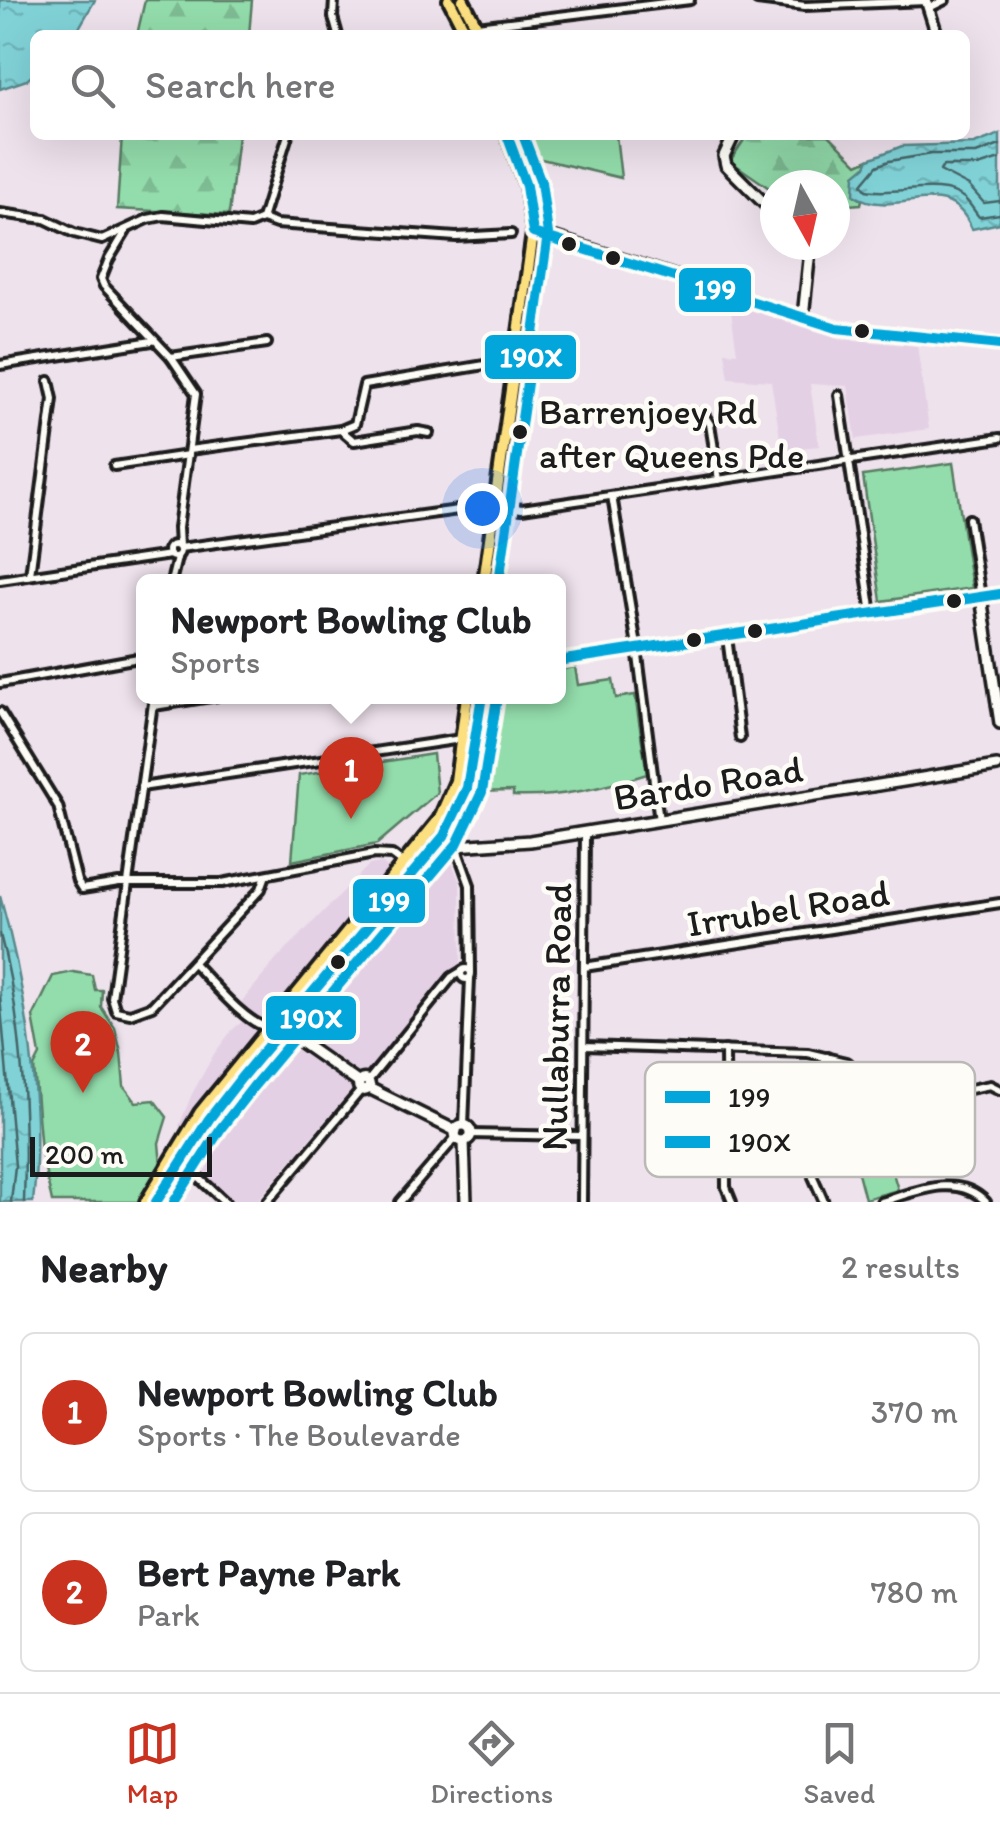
<!DOCTYPE html>
<meta charset="utf-8">
<style>
:root{--surface:#fff;--page:#f6f6f6;--text:#202124;--muted:#757577;--line:#e0e0e0;--accent:#c8321e}
body{margin:0;font-family:Itim,sans-serif;background:var(--page);color:var(--text)}
.compass{position:absolute;left:760px;top:170px;width:90px;height:90px;border-radius:50%;background:var(--surface);box-shadow:0 10px 40px #0002;rotate:172deg}
.scale{position:absolute;left:30px;bottom:25px;width:182px;box-sizing:border-box;padding-left:10px;border:5px solid #1c1c1c;border-top:0;font-size:28px;line-height:35px;white-space:nowrap;color:#1c1c1c;-webkit-text-stroke:8px #fdfcf7;paint-order:stroke}
.you{position:absolute;left:482px;top:508px;width:35px;height:35px;margin:-25px;border:8px solid #fff;border-radius:50%;background:#1a73e8;box-shadow:0 0 0 15px #1a73e833}
.badge{display:grid;place-items:center;width:65px;height:65px;border-radius:50%;background:var(--accent);color:#fff;font-size:32px;font-weight:700}
.pin{position:absolute;translate:-50% -82px;filter:drop-shadow(0 2px 5px #0008)}
.pin::after{content:'';position:absolute;top:52px;width:35px;height:30px;background:inherit;clip-path:polygon(0 0,100% 0,50% 100%)}
.popup{position:absolute;left:136px;top:574px;width:430px;height:130px;box-sizing:border-box;display:grid;place-content:center;border-radius:15px;background:var(--surface);filter:drop-shadow(0 2px 8px #0005);font-size:32px;white-space:nowrap;color:var(--muted)}
.popup b{font-size:38px;color:var(--text)}
.popup::after{content:'';position:absolute;left:50%;top:100%;margin-left:-20px;border:20px solid transparent;border-top-color:var(--surface)}
.list{margin:0;padding:0;list-style:none}
h2{display:flex;justify-content:space-between;align-items:center;height:130px;margin:0;padding:0 40px;font-size:42px}
h2 small{font-size:32px;font-weight:400;color:var(--muted)}
.list li{display:grid;grid-template-columns:65px 1fr auto;gap:30px;align-items:center;box-sizing:border-box;height:160px;margin:0 20px 20px;padding:0 20px;border:2px solid var(--line);border-radius:15px}
.list b{display:block;font-size:38px;white-space:nowrap}
.list p{margin:0;font-size:32px;white-space:nowrap;color:var(--muted)}
.list em{font-size:32px;font-style:normal;color:var(--muted)}
.icon{flex:none;width:55px;height:55px;fill:none;stroke:currentColor;stroke-width:2;stroke-linecap:round;stroke-linejoin:round}
.map{position:relative;flex:none;width:1000px;height:1202px;overflow:hidden}
.search{position:absolute;background:var(--surface);box-shadow:0 10px 40px #0002;left:30px;right:30px;top:30px;height:110px;display:flex;align-items:center;gap:25px;box-sizing:border-box;padding:0 35px;border-radius:15px;color:var(--muted);font-size:38px}
.sheet{height:490px;background:var(--surface)}
nav{display:flex;justify-content:space-around;align-items:center;box-sizing:border-box;height:140px;border-top:2px solid var(--line);background:var(--surface);font-size:28px;color:var(--muted)}
nav a{display:grid;justify-items:center;gap:5px}
nav .on{color:var(--accent)}
.map>svg:first-child{display:block}
</style>
<div class="map">
<svg width="1000" height="1202" viewBox="0 0 1000 1202">
<defs>
<pattern id="forest-firs" width="22" height="20" patternUnits="userSpaceOnUse" patternTransform="scale(2.5)"><rect width="22" height="20" fill="#93dcab"/><path d="M5 1l3.5 6h-7zM16 11l3.5 6h-7z" fill="#7ebc93"/></pattern>
<pattern id="water-ripples" width="26" height="14" patternUnits="userSpaceOnUse" patternTransform="scale(2.5)"><rect width="26" height="14" fill="#80d2d7"/><path d="M2 4q2-2 4 0t4 0M15 11q2-2 4 0t4 0" fill="none" stroke="#6eb4b8"/></pattern>
</defs>
<rect width="100%" height="100%" fill="#eee2ec"/>
<filter id="ink" filterUnits="userSpaceOnUse"><feTurbulence type="fractalNoise" baseFrequency=".01" numOctaves="2"/><feDisplacementMap in="SourceGraphic" scale="20" xChannelSelector="R" yChannelSelector="G"/><feConvolveMatrix kernelMatrix="1 2 1 2 8 2 1 2 1" color-interpolation-filters="sRGB"/></filter>
<g filter="url(#ink)">
<!-- built -->
<g fill="#e4d0e4">
<path d="M730,304L842,339L917,346L929,429L856,439L848,386L810,384L819,446L782,450L771,381L729,378L725,352L737,353Z"/>
<path d="M446,848L460,883L461,961L256,1202H230L192,1166L206,1142L179,1126L192,1094L214,1054L232,1030L244,1020L235,1010L276,960L369,865L381,863L412,884Z"/>
</g>
<!-- green -->
<g fill="#93dcab" stroke="#587c64" stroke-width="2.5">
<path d="M528,135H616L621,178L537,158Z"/>
<path d="M953,463L972,588L881,601L863,476Z"/>
<path d="M575,667L578,685L613,680L616,698L635,695L647,774C603,788 559,798 513,796V791L474,792L489,698L558,696L559,670Z"/>
<path d="M433,754L437,793L377,844L292,861L299,775Z"/>
<path d="M73,972L92,975L95,990H102L101,1007L115,1028L121,1053L124,1086L136,1102L154,1100L167,1117L159,1143L161,1166L143,1202H52L41,1151L34,1067L40,1055L33,1017L53,976Z"/>
<path d="M888,1156L898,1190L865,1199L856,1165Z"/>
</g>
<!-- forest -->
<g fill="url(#forest-firs)" stroke="#587c64" stroke-width="2.5">
<path d="M145,0H252L249,35H137Z"/>
<path d="M122,135H238L229,215L117,209Z"/>
<path d="M751,135H829L858,164L869,159L854,195L862,200L861,204L835,206V185H775V192L730,161L746,137Z"/>
</g>
<!-- water -->
<g fill="url(#water-ripples)" stroke="#58898c" stroke-width="2.5">
<path d="M0,0H95L75,35H35V73L27,80L0,89Z"/>
<path d="M1000,134V223L972,229C947,170 896,222 854,195L855,175L866,166L869,159L902,146L974,144Z"/>
<path d="M0,896C26,987 44,1108 33,1202H0Z"/>
</g>
<g fill="none" stroke-linecap="round" stroke-linejoin="round">
<!-- shore -->
<g stroke="#446567" stroke-width="2.5">
<path d="M1000,145L976,154H931L889,161L877,166L862,184L866,190C895,196 941,179 964,198C970,203 974,211 979,217L1000,214"/>
<path d="M1000,159L978,166H943L940,171L969,186L984,203L1000,201"/>
<path d="M0,934C23,1020 27,1114 24,1202"/>
<path d="M0,996L15,1166L11,1202"/>
</g>
<!-- minor casing -->
<g stroke="#1c1c1c" stroke-width="14">
<g id="minor">
<path d="M334,0L333,17L338,35"/>
<path d="M757,0L805,6L926,1"/>
<path d="M929,8L945,0"/>
<path d="M477,26L690,0"/>
<path d="M0,213L45,219L74,233L102,240L148,219L163,216L250,224L262,219L276,224L456,237L511,234"/>
<path d="M262,219L288,135"/>
<path d="M126,231L109,259L101,279L104,286L171,357L196,394L178,528L179,547"/>
<path d="M171,357L267,343"/>
<path d="M0,365L152,341"/>
<path d="M839,395L872,614"/>
<path d="M703,413L710,424L719,480"/>
<path d="M341,430L354,441L418,431L429,433"/>
<path d="M189,450L341,430L355,424L364,385L515,360"/>
<path d="M114,466L188,455"/>
<path d="M612,496L636,640L659,821"/>
<path d="M509,507L522,509L1000,438"/>
<circle cx="174" cy="551" r="6"/>
<path d="M180,548L495,505"/>
<path d="M30,575L53,399L49,381"/>
<path d="M0,580L170,555"/>
<path d="M171,582L177,558"/>
<path d="M727,637L740,738"/>
<path d="M558,661L981,597L969,519"/>
<path d="M0,683L144,657"/>
<path d="M154,696L112,998L116,1011L130,1014L152,1006L261,889L266,875"/>
<path d="M154,706L217,696"/>
<path d="M0,712L58,806L77,881L82,889L119,883H222L374,854L392,855L404,864"/>
<path d="M141,787L461,739"/>
<path d="M456,846L470,885L471,972"/>
<path d="M193,963C211,981 244,1022 268,1028"/>
<path d="M584,967L1000,903"/>
<circle cx="466" cy="974" r="5"/>
<path d="M584,1046L808,1053L846,1062L887,1093L916,1100L990,1085L1000,1090"/>
<path d="M725,1050L726,1187L732,1202"/>
<path d="M368,1081L452,977L462,971"/>
<path d="M464,1126L470,978"/>
<path d="M471,1134L582,1136"/>
<path d="M182,1162L225,1202"/>
<path d="M267,1202L361,1090"/>
<path d="M400,1202L456,1137"/>
<path d="M582,1202L585,833"/>
<path d="M824,1202L813,1177L807,1089L827,1057"/>
<path d="M881,1202C915,1192 958,1172 986,1202"/>
</g>
</g>
<!-- tertiary casing -->
<g stroke="#1c1c1c" stroke-width="16">
<g id="tertiary">
<path d="M926,0L937,35"/>
<path d="M734,135L724,156L726,165L775,214"/>
<path d="M547,235L837,328L1000,345"/>
<path d="M803,317L809,260L806,245"/>
<path d="M1000,594L981,597L1000,723"/>
<path d="M444,836L456,846L530,841L997,766"/>
<path d="M282,1029L359,1083"/>
<circle cx="364" cy="1085" r="5.5"/>
<path d="M369,1088L456,1131"/>
<circle cx="463" cy="1133" r="8"/>
<path d="M464,1141L466,1202"/>
</g>
</g>
<!-- primary casing -->
<g stroke="#1c1c1c" stroke-width="18">
<g id="primary">
<path d="M449,0L467,35"/>
<path d="M463,0L481,35"/>
<path d="M484,582L533,233L526,186L507,135"/>
<path d="M498,582L547,235L541,195L520,135"/>
<path d="M146,1202L200,1113L439,820L456,781L467,696"/>
<path d="M156,1202L209,1119L241,1078L444,836L467,788L482,696"/>
</g>
</g>
<!-- minor -->
<use href="#minor" stroke="#fdfcf7" stroke-width="6"/>
<!-- tertiary -->
<use href="#tertiary" stroke="#fdfcf7" stroke-width="9"/>
<!-- primary -->
<use href="#primary" stroke="#fce080" stroke-width="10"/>
<!-- bus-1 casing -->
<g stroke="#fdfcf7" stroke-width="18">
<g id="bus-1">
<path d="M507,135L526,186L533,233L837,328L1000,345"/>
<path d="M558,661L1000,594"/>
<path d="M156,1202L209,1119L241,1078L444,836L467,788L482,696"/>
</g>
</g>
<!-- bus-2 casing -->
<g stroke="#fdfcf7" stroke-width="18">
<g id="bus-2">
<path d="M499,582L548,234L541,182L523,135"/>
<path d="M174,1202L221,1128L253,1087L457,844L482,792L497,698"/>
</g>
</g>
<!-- bus-1 -->
<use href="#bus-1" stroke="#03a6da" stroke-width="10"/>
<!-- bus-2 -->
<use href="#bus-2" stroke="#03a6da" stroke-width="10"/>
</g>
</g>
<!-- markers -->
<g fill="#1c1c1c" stroke="#fdfcf7" stroke-width="4">
<circle cx="569" cy="244" r="9"/>
<circle cx="613" cy="258" r="9"/>
<circle cx="862" cy="331" r="9"/>
<circle cx="520" cy="432" r="9"/>
<circle cx="954" cy="601" r="9"/>
<circle cx="755" cy="631" r="9"/>
<circle cx="694" cy="640" r="9"/>
<circle cx="338" cy="962" r="9"/>
</g>
<g text-anchor="middle" stroke-width="9" stroke-linejoin="round" paint-order="stroke">
<!-- bus labels -->
<g font-size="36" fill="#1c1c1c" stroke="#fdfcf7" text-anchor="start">
<text x="539" y="424">Barrenjoey Rd<tspan x="539" dy="44">after Queens Pde</tspan></text>
</g>
<!-- street labels -->
<g font-size="38" fill="#1c1c1c" stroke="#fdfcf7">
<text transform="translate(708 783) rotate(-9)" y="13">Bardo Road</text>
<text transform="translate(788 908) rotate(-9)" y="13">Irrubel Road</text>
<text transform="translate(556 1017) rotate(-89)" y="13">Nullaburra Road</text>
</g>
</g>
<!-- legend -->
<rect x="645" y="1062" width="330" height="115" rx="15" fill="#fdfcf7" stroke="#bab9b5" stroke-width="2.5"/>
<rect x="665" y="1091" width="45" height="12" fill="#03a6da"/>
<rect x="665" y="1136" width="45" height="12" fill="#03a6da"/>
<g font-size="28" fill="#1c1c1c">
<text x="728" y="1107">199</text>
<text x="728" y="1152">190X</text>
</g>
<g stroke="#fdfcf7" stroke-width="4">
<rect x="677" y="266" width="76" height="48" rx="10" fill="#03a6da"/>
<rect x="483" y="333" width="95" height="48" rx="10" fill="#03a6da"/>
<rect x="351" y="877" width="76" height="48" rx="10" fill="#03a6da"/>
<rect x="264" y="994" width="94" height="48" rx="10" fill="#03a6da"/>
</g>
<g font-size="28" text-anchor="middle" font-weight="bold" fill="#fff">
<text x="715" y="299">199</text>
<text x="531" y="367">190X</text>
<text x="389" y="911">199</text>
<text x="311" y="1028">190X</text>
</g>
</svg>
<svg class="compass" viewBox="-18 -18 36 36"><path d="M0-13l5 13h-10z" fill="#e53935"/><path d="M0 13l5-13h-10z" fill="#757577"/></svg>
<div class="scale">200 m</div>
<div class="you"></div>
<div class="pin badge" style="left:351px;top:819px">1</div>
<div class="popup"><b>Newport Bowling Club</b>Sports</div>
<div class="pin badge" style="left:83px;top:1093px">2</div>
<div class="search"><svg class="icon" aria-label="search" viewBox="0 0 24 24"><circle cx="10" cy="10" r="6"/><path d="M15 15l6 6"/></svg>Search here</div>
</div>
<section class="sheet">
<h2>Nearby<small>2 results</small></h2>
<ul class="list">
<li><span class="badge">1</span><div><b>Newport Bowling Club</b><p>Sports · The Boulevarde</p></div><em>370 m</em></li>
<li><span class="badge">2</span><div><b>Bert Payne Park</b><p>Park</p></div><em>780 m</em></li>
</ul>
</section>
<nav>
<a class="on"><svg class="icon" aria-label="map" viewBox="0 0 24 24"><path d="M3 6l6-2 6 2 6-2v14l-6 2-6-2-6 2zM9 4v14M15 6v14"/></svg>Map</a>
<a><svg class="icon" aria-label="directions" viewBox="0 0 24 24"><path d="M12 3l9 9-9 9-9-9zM9 14v-3h6M13 9l2 2-2 2"/></svg>Directions</a>
<a><svg class="icon" aria-label="saved" viewBox="0 0 24 24"><path d="M7 4h10v16l-5-4-5 4z"/></svg>Saved</a>
</nav>
